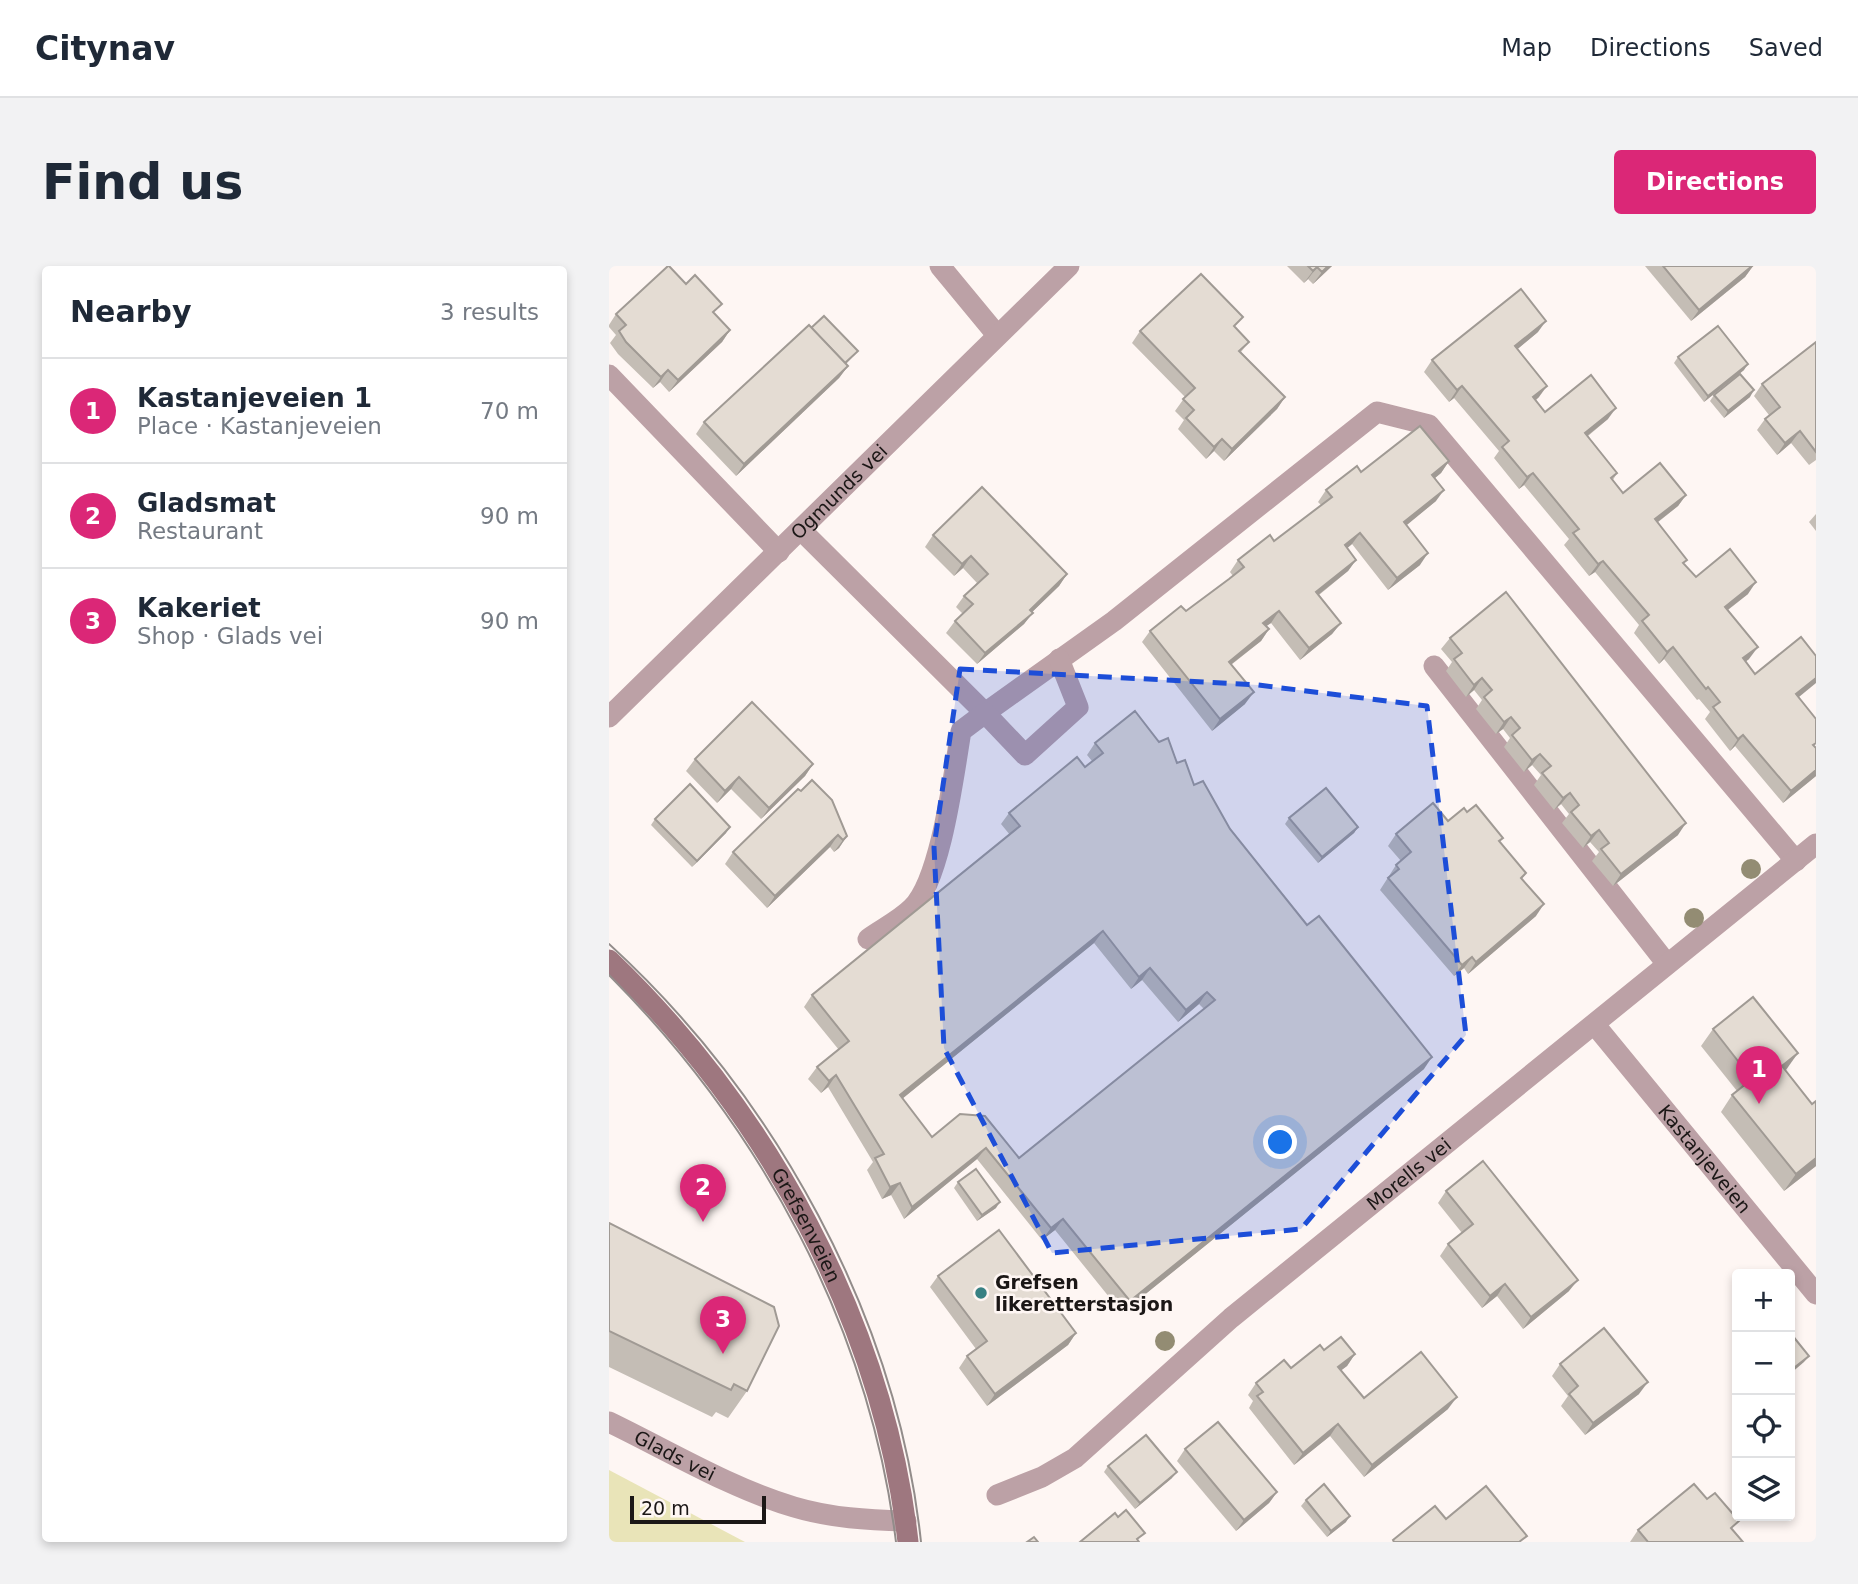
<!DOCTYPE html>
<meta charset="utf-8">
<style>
:root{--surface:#fff;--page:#f2f2f3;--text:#1f2937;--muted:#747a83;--line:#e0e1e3;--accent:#db2777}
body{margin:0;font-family:"DejaVu Sans",sans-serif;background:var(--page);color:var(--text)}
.controls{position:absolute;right:21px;bottom:21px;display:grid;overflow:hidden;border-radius:7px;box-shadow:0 4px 10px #0003}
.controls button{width:63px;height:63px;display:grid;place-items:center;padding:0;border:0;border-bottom:2px solid var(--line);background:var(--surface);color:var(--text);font:35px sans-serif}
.scale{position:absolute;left:21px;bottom:18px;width:136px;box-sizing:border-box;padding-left:7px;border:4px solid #1b1716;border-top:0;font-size:19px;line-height:24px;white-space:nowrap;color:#1b1716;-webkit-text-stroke:5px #fef6f3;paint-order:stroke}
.you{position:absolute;left:672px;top:877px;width:24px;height:24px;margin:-18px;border:5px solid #fff;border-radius:50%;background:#1a73e8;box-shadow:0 0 0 10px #1a73e833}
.badge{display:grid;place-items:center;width:46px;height:46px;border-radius:50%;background:var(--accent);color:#fff;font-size:23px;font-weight:700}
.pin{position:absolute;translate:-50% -58px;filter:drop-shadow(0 2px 4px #0008)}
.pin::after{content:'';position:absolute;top:37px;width:24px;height:21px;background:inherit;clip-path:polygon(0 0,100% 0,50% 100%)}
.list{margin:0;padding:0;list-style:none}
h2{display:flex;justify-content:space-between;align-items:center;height:91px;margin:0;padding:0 28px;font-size:30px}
h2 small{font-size:23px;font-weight:400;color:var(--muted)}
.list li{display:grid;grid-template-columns:46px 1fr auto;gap:21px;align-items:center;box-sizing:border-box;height:105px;padding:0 28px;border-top:2px solid var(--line)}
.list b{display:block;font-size:26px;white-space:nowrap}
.list p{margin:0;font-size:23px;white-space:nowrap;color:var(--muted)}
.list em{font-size:23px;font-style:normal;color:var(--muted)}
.icon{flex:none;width:38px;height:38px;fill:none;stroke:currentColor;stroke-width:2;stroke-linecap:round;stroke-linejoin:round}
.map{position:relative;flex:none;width:1207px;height:1276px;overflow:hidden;border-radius:7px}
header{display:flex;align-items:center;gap:42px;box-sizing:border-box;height:98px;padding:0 35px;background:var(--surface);border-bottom:2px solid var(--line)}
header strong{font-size:33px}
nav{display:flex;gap:38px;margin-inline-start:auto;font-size:24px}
.intro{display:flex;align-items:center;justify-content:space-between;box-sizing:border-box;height:168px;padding:0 42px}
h1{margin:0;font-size:49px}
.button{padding:18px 32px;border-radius:7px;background:var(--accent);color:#fff;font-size:24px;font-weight:700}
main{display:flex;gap:42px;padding:0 42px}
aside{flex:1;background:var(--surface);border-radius:7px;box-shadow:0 4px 10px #0003}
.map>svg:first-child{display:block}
</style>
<header>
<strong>Citynav</strong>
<nav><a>Map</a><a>Directions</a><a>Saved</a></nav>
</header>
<div class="intro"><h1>Find us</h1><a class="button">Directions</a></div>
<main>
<aside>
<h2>Nearby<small>3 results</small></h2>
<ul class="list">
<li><span class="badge">1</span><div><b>Kastanjeveien 1</b><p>Place · Kastanjeveien</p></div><em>70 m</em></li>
<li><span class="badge">2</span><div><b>Gladsmat</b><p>Restaurant</p></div><em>90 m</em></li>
<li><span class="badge">3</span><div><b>Kakeriet</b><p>Shop · Glads vei</p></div><em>90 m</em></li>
</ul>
</aside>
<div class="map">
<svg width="1207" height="1276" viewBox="0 0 1207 1276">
<rect width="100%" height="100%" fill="#fef6f3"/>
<!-- green -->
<path fill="#e9e4b8" d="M0,1204L136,1276H0Z"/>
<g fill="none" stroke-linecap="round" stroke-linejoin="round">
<!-- service -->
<g stroke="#bca1a6" stroke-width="21">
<path d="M0,109L170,286"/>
<path d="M192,264L376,447L505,355L768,146L820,159L1187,595"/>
<path d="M825,400L1058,698"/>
<path d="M259,673C273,663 291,654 303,642C332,614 345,506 352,465L376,447L416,489L469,441L450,393"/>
</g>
<!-- minor -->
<g stroke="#bca1a6" stroke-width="21">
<path d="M331,0L388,69"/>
<path id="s1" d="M0,451L460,0"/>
<path id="s2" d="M986,759L1207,1028"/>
<path id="s3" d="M0,1156C60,1185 121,1222 185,1241C222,1252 259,1254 297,1255"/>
<path id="s4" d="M388,1229L433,1211L466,1192L622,1052L1207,578"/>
</g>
<!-- secondary -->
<path stroke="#9e777f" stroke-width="21" id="s5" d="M0,694C158,846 274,1056 299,1276"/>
<!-- tram -->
<g stroke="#928c8a" stroke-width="2">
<path d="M0,678C166,830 288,1050 312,1276"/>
<path d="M0,709C152,862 260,1060 287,1276"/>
</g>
</g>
<!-- trees -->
<g fill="#938c73">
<circle cx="1142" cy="603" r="10"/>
<circle cx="1085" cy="652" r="10"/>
<circle cx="556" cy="1075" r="10"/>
</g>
<!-- wall -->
<g fill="#c4bdb5" fill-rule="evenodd">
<path d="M678,0H723L704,18L699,13L695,17Z"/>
<path d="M1036,0H1144L1136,11L1082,55Z"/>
<path d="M77,18L121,64L113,76L60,126L51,116L44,122L9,88L1,77L7,69L0,61V59L7,48Z"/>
<path d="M202,62L249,85L237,98L239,100L230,112L127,210L87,168L95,156Z"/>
<path d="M626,62L640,76L632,86L676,131L668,143L615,195L605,185L597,193L569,163L575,154L566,145L576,131L523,77L531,65Z"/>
<path d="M929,66L908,83L930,131L927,134L936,146L999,153L979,170L1008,207L1004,214L1014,227L1077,229L1069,240L1048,257L1075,298L1087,311L1139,328L1119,344L1140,393L1137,395L1146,408L1189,431L1207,510L1174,537L1126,480L1121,485L1096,453L1101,446L1090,433L1088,434L1055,393L1050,398L1025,367L1030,359L986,306L980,310L955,279L960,273L915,219L910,223L885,192L890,185L845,132L840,136L815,106L823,94Z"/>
<path d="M1207,76V194L1200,199L1182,177L1168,189L1148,164L1156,153L1160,149L1145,130L1153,118Z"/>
<path d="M1069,91L1135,104L1095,136L1065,97Z"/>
<path d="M1105,129L1141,131L1115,152L1101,135Z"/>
<path d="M840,195L832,207L826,212L827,235L797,259L811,299L779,324L743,278L738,282L747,294L739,305L710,329L732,357L723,368L691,394L662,357L657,360L660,363L652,375L622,399L636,438L603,465L533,376L541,365L577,345L624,310L621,306L629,294L665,275L712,239L709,236L717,224L752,206Z"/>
<path d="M1207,248V265L1200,256Z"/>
<path d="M324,269L458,308L450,320L423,346L415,358L368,398L337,367L346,355L354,348L347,341L355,330L368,317L354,302L345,310L316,281Z"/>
<path d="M841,372L1069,569L1004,620L983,595L990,586L981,576L974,582L953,557L960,548L952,538L945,544L925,519L932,509L923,499L915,506L895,481L901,472L894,463L887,468L867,443L873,434L865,424L857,431L837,405L843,396L832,383Z"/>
<path d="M486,477L568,497L815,803L513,1047L446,964L433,974L368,893L295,953L282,929L273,933L258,904L264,896L219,821L212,827L199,813L208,801L230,784L195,741L203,729L401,569L392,558L400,547L476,501L483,495L478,489ZM485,677L522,723L533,714L569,756L590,738L595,743L410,892L351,848L323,871L293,833Z"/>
<path d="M86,493L204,498L196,510L152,553L122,523L108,537L77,505Z"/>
<path d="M189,523L238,570L230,582L225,586L221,581L158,642L116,598L124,586Z"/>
<path d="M858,546L894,572L891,576L917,607L913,613L927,650L859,708L855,702L845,710L771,624L787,599L792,595L779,580L787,568L839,555Z"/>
<path d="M680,552L749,561L745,567L709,597L676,558Z"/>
<path d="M46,553L117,567L83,601L42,559Z"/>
<path d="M1104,763L1176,805L1203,838L1207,900L1175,925L1112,846L1123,829L1128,825L1092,780Z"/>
<path d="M349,916L387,942L368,955L345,922Z"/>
<path d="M837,925L960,1025L914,1063L888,1030L873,1042L831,990L839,978L853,967L829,937Z"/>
<path d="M0,957L138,1125L119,1152L107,1146L103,1151L0,1101Z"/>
<path d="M329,1010L467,1067L459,1079L378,1140L350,1102L358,1090L367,1083L321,1021Z"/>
<path d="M715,1084L746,1088L738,1100L732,1104L755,1132L839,1143L755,1211L721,1170L685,1199L640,1142L644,1135L639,1129L647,1117L682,1102Z"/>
<path d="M951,1098L1030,1128L976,1169L952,1140L959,1130L943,1110Z"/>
<path d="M576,1183L668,1226L660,1237L627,1265L568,1195Z"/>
<path d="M499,1200L563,1212L526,1243L495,1206Z"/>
<path d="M697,1234L737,1256L718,1271L692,1240Z"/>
<path d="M1029,1264H1124L1134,1276H1021Z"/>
</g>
<!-- shaded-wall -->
<g fill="#a09a94">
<path d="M719,0H723L704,18L713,6Z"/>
<path d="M1144,0L1136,11L1082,55L1090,44Z"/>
<path d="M708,1L699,13L695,17L704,5Z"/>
<path d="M937,55L929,66L898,92L906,80Z"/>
<path d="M121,64L113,76L60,126L69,114Z"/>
<path d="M1139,98L1135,104L1095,136L1099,130Z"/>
<path d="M239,100L230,112L127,210L135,198Z"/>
<path d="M59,104L51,116L44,122L52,111Z"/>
<path d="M853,120L845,132L840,136L848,124Z"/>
<path d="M938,120L930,131L916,143L924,131Z"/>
<path d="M1145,124L1141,131L1115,152L1119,145Z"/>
<path d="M676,131L668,143L615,195L623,183Z"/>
<path d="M1007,142L999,153L968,178L976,167Z"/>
<path d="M1191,165L1182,177L1168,189L1176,177Z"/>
<path d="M613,173L605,185L597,193L605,181Z"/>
<path d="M840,195L832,207L815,221L823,209Z"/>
<path d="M924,207L915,219L910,223L918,211Z"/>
<path d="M835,224L827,235L787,268L795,256Z"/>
<path d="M1077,229L1069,240L1037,265L1046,253Z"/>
<path d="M751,267L743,278L728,291L736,279Z"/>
<path d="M819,287L811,299L779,324L788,312Z"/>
<path d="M362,290L354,302L345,310L353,298Z"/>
<path d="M747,294L739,305L699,337L707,326Z"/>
<path d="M994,295L986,306L980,310L989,298Z"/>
<path d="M458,308L450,320L416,353L424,347L415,358L368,398L376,387Z"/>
<path d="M1147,316L1139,328L1108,352L1116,341Z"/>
<path d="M670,345L662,357L646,368L654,357Z"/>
<path d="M732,357L723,368L691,394L700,382Z"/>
<path d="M660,363L652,375L611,407L620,396Z"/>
<path d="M1064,381L1055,393L1050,398L1058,386Z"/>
<path d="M1149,381L1140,393L1126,404L1134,392Z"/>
<path d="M873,412L865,424L857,431L865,419Z"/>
<path d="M1207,412V417L1179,440L1187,428Z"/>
<path d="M645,426L636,438L603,465L611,453Z"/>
<path d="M902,451L894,463L887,468L895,456Z"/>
<path d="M1134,469L1126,480L1121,485L1129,473Z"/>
<path d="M931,488L923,499L915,506L923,494Z"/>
<path d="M204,498L196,510L152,553L160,542Z"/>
<path d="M1207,504V510L1174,537L1182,525Z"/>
<path d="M130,511L122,523L108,537L116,525Z"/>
<path d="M961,527L952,538L945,544L954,532Z"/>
<path d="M1077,557L1069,569L1004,620L1012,608Z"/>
<path d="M121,561L117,567L83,601L88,595Z"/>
<path d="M749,561L745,567L709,597L713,591Z"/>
<path d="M990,564L981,576L974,582L982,570Z"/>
<path d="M229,569L221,581L158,642L166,630Z"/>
<path d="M238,570L230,582L225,586L234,574Z"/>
<path d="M935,638L927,650L859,708L867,696Z"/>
<path d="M494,665L485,677L283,841L291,829Z"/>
<path d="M863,691L855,702L845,710L853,699Z"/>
<path d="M541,702L533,714L522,723L530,711Z"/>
<path d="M598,726L590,738L569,756L577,744Z"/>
<path d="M1189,787L1177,804L1161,817L1173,800Z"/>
<path d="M823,791L815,803L513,1047L521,1035Z"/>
<path d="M227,809L219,821L212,827L220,815Z"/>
<path d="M377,882L368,893L295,953L303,941Z"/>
<path d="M1207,892V900L1175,925L1187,908Z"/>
<path d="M291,917L282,929L273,933L281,921Z"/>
<path d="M391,936L387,942L368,955L373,949Z"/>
<path d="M454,953L446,964L433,974L442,962Z"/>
<path d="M969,1014L960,1025L914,1063L922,1051Z"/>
<path d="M896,1018L888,1030L873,1042L881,1030Z"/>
<path d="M467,1067L459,1079L378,1140L386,1128Z"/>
<path d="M746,1088L738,1100L721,1113L729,1101Z"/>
<path d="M1200,1090L1195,1096L1181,1108V1105Z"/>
<path d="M1039,1116L1030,1128L976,1169L984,1157Z"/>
<path d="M848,1131L839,1143L755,1211L763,1199Z"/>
<path d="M729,1158L721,1170L685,1199L694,1187Z"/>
<path d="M568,1206L563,1212L526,1243L531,1237Z"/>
<path d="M668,1226L660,1237L627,1265L635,1254Z"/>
<path d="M741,1250L737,1256L718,1271L722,1265Z"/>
</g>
<!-- building -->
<g fill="#e4dcd3" stroke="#a09a94" stroke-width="2" fill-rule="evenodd">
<path d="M59,0H60L77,18L86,9L113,38L104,46L121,64L69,114L59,104L52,111L17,76L10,65L17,59L7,48Z"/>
<path d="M699,0H719L713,6L708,1L704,5Z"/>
<path d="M1054,0H1143L1090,44Z"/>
<path d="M592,8L634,51L625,60L640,76L630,85L676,131L623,183L613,173L605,181L577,152L585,144L574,133L586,122L531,65Z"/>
<path d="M912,23L937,55L906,80L938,120L924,131L936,146L982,109L1007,142L976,167L1008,207L1002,212L1014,227L1051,197L1077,229L1046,253L1078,294L1074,297L1087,311L1121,283L1147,316L1116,341L1149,381L1134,392L1146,408L1192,371L1207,390V412L1187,428L1207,453V477L1204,479L1207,482V504L1182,525L1134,469L1129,473L1104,441L1111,436L1099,421L1097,423L1064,381L1058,386L1033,355L1040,349L994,295L989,298L964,267L970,263L924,207L918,211L893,181L900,175L853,120L848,124L823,94Z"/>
<path d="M215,50L249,85L236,97L202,62Z"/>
<path d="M200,59L239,100L135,198L95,156Z"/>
<path d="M1109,60L1139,98L1099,130L1069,91Z"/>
<path d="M1207,76V186L1191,165L1176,177L1156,153L1171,141L1153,118Z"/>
<path d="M1131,108L1145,124L1119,145L1105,129Z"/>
<path d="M811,160L840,195L823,209L835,224L795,256L819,287L788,312L751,267L736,279L747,294L707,326L732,357L700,382L670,345L654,357L660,363L620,396L645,426L611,453L541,365L572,340L577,345L620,313L635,301L629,294L661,269L665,275L723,231L717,224L748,200L752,206Z"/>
<path d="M373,221L458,308L421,344L424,347L376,387L346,355L364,338L355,330L379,308L362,290L353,298L324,269Z"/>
<path d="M897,326L1077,557L1012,608L992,583L1000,577L990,564L982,570L962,546L970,539L961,527L954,532L933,507L942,500L931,488L923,494L903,469L911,462L902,451L895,456L875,431L883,424L873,412L865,419L845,393L853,387L841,372Z"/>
<path d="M143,436L204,498L160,542L130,511L116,525L86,493Z"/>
<path d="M526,445L550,476L559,472L568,497L576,494L585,519L594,515L621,563L698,659L710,650L823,791L521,1035L454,953L442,962L377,882L303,941L291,917L281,921L266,892L275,888L227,809L220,815L208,801L240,775L203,729L411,560L400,547L468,491L476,501L494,487L486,477ZM494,665L530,711L541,702L577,744L598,726L606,734L410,892L376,850L351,848L323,871L291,829Z"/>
<path d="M203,514L223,534L238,570L234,574L229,569L166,630L124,586L189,523L192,525Z"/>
<path d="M81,518L121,561L88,595L46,553Z"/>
<path d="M717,522L749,561L713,591L680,552Z"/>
<path d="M824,537L839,555L855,542L858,546L867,539L894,572L890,575L917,607L912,612L935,638L867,696L863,691L853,699L779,612L790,603L787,599L802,586L787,568Z"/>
<path d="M1144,731L1189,787L1173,800L1203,838L1207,835V892L1187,908L1123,829L1143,813L1104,763Z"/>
<path d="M874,895L969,1014L922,1051L896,1018L881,1030L839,978L864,958L837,925Z"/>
<path d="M367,903L391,936L373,949L349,916Z"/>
<path d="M0,957L165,1041L170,1060L138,1125L125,1118L122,1124L0,1065Z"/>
<path d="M390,964L467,1067L386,1128L358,1090L378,1075L329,1010Z"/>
<path d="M995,1062L1039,1116L984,1157L960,1128L969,1120L951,1098Z"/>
<path d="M1183,1069L1200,1090L1181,1105V1071Z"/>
<path d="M732,1071L746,1088L729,1101L755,1132L812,1086L848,1131L763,1199L729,1158L694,1187L648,1130L654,1126L647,1117L675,1094L682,1102L711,1079L715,1084Z"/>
<path d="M609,1156L668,1226L635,1254L576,1183Z"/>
<path d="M537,1169L568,1206L531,1237L499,1200Z"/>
<path d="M715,1218L741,1250L722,1265L697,1234Z"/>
<path d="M1085,1218L1098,1233L1106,1227L1130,1255L1122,1262L1134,1276H1039L1029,1264Z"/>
<path d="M877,1220L918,1270L910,1276H785L784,1274L826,1240L837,1253Z"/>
<path d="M517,1244L536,1267L528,1273L530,1276H471L506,1247L509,1251Z"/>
<path d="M425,1271L429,1276H418Z"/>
</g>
<!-- marked area -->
<path fill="#1d4ed8" fill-opacity="0.2" stroke="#1d4ed8" stroke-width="5" stroke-dasharray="14 9" stroke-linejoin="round" d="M351,403L649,419L818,440L857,769L692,963L443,987L335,782L325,581Z"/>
<!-- markers -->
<circle fill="#388183" stroke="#fef6f3" stroke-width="2.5" cx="372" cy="1027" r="7"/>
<g text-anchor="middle" stroke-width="5" stroke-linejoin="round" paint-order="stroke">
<!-- street labels -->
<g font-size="19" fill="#1b1716" stroke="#fef6f3">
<text dy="7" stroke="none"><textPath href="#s1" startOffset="322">Ogmunds vei</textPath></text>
<text dy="7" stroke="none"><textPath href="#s2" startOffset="173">Kastanjeveien</textPath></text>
<text dy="7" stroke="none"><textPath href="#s4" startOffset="525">Morells vei</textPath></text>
<text dy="7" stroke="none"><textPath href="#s5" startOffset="332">Grefsenveien</textPath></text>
<text dy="7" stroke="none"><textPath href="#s3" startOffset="74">Glads vei</textPath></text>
</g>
<!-- poi labels -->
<g font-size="19" font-weight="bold" fill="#1b1716" stroke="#fef6f3" text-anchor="start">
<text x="386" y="1023">Grefsen<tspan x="386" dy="22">likeretterstasjon</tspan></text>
</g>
</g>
</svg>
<div class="controls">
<button>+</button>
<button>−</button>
<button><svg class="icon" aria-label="locate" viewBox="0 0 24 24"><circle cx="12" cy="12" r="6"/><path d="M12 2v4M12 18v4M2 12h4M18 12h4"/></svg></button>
<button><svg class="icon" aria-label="layers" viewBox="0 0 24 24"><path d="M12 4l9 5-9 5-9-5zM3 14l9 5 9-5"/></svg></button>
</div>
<div class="scale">20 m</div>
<div class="you"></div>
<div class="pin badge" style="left:1150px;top:838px">1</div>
<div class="pin badge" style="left:94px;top:956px">2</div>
<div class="pin badge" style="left:114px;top:1088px">3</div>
</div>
</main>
